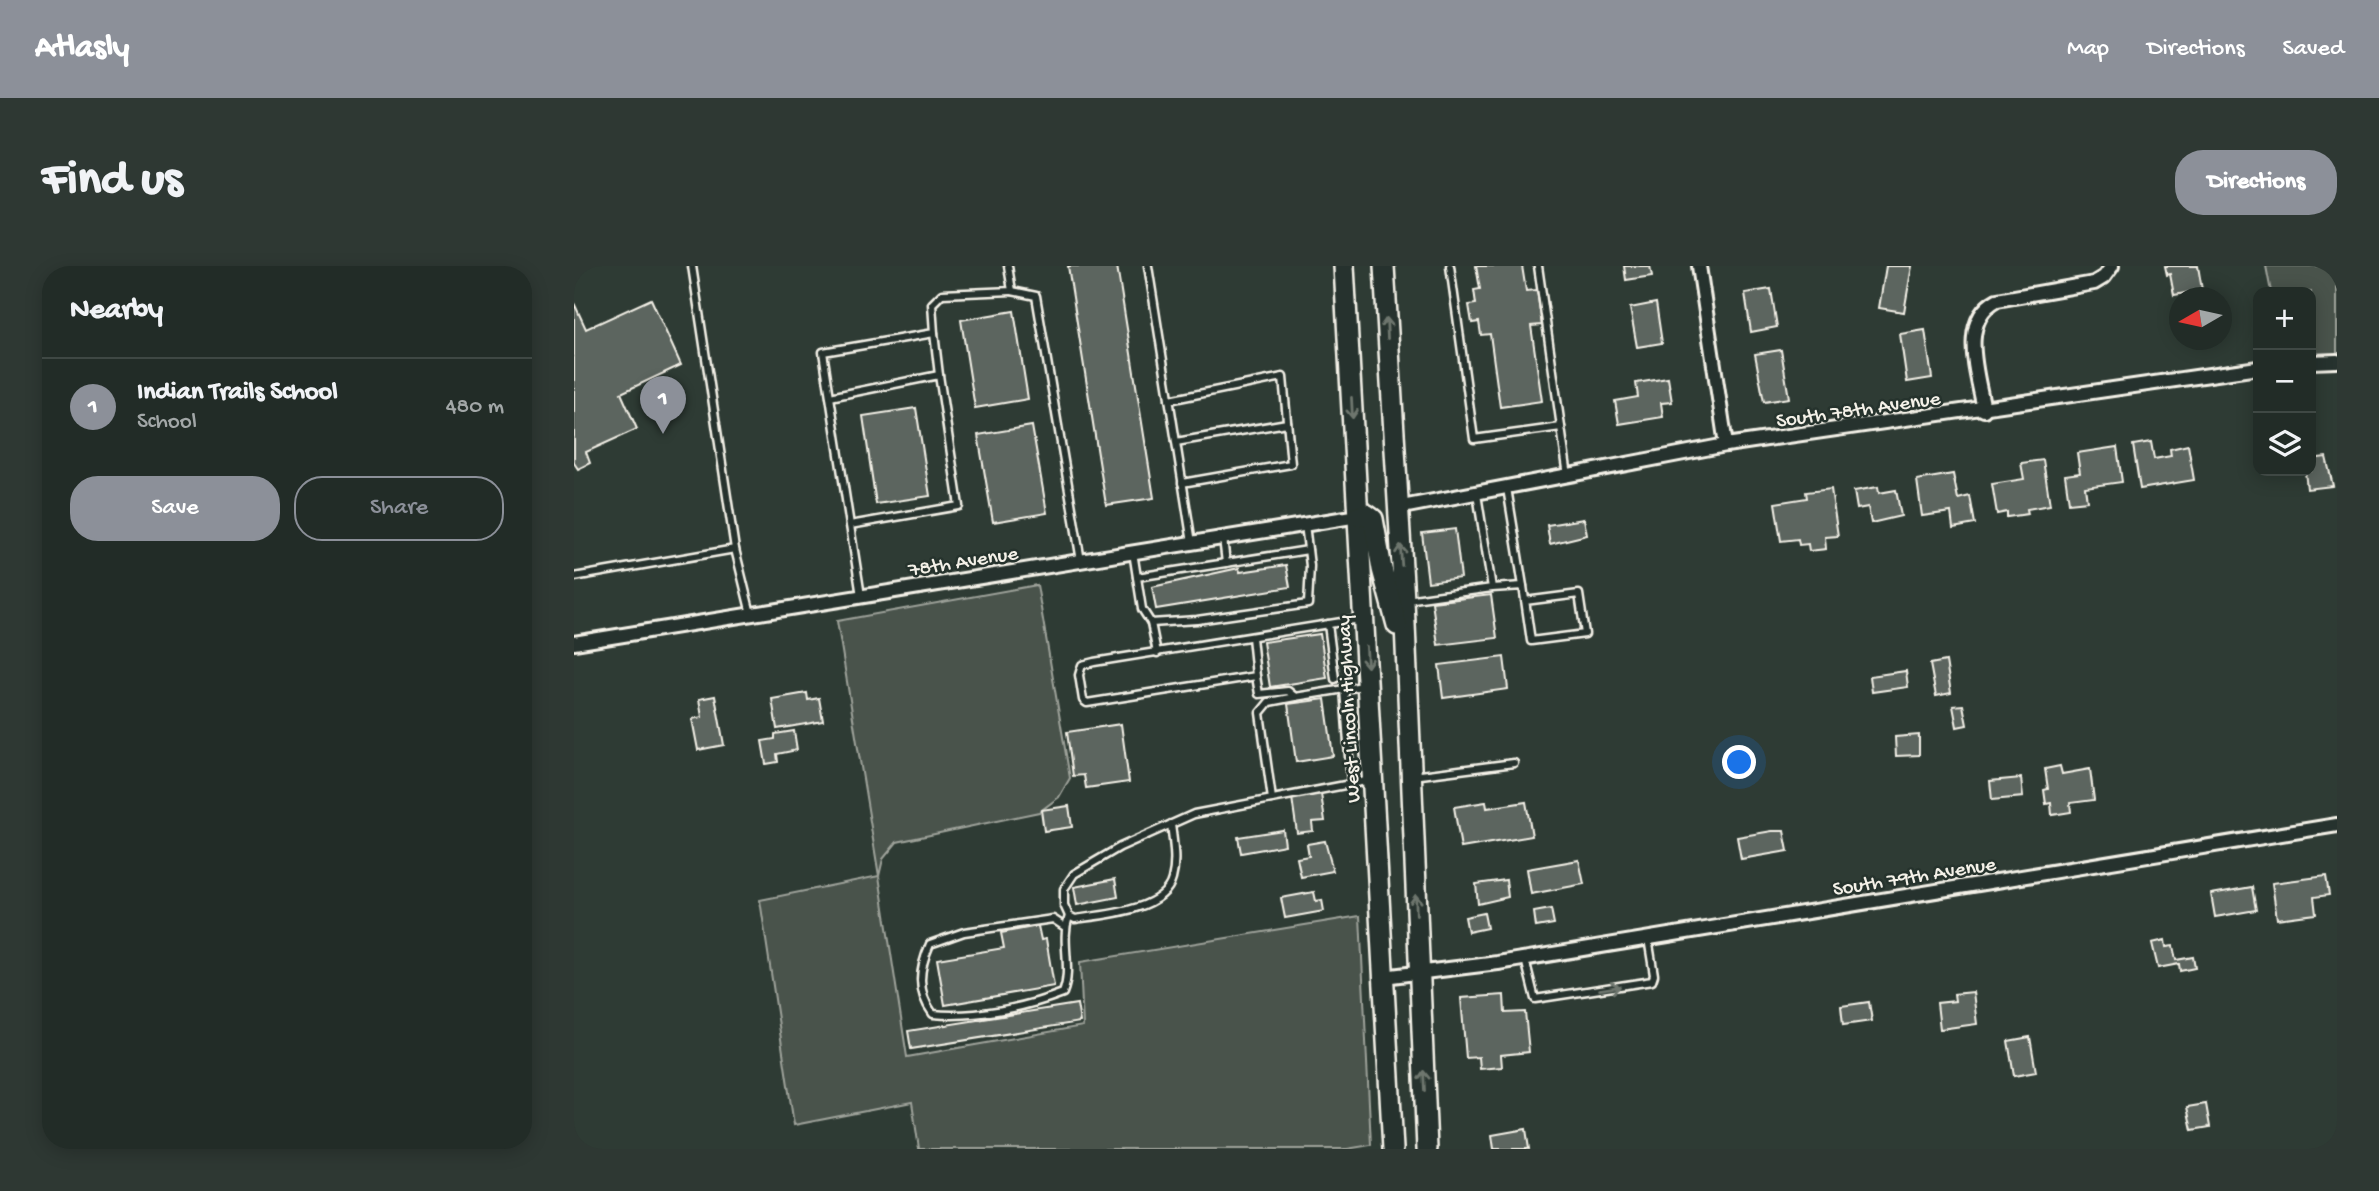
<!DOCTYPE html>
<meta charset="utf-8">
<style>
:root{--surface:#222c27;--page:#2e3833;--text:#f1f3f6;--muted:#a2a7a7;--line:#3f4844;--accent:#8c9099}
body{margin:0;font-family:"Gochi Hand",sans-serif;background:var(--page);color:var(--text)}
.controls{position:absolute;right:21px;top:21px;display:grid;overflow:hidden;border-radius:14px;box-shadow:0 4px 18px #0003}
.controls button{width:63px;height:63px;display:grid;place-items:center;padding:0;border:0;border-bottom:2px solid var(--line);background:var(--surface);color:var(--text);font:35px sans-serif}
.compass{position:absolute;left:1595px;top:21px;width:63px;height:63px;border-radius:50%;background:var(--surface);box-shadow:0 4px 18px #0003;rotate:261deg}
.you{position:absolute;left:1166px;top:497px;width:24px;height:24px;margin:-18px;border:5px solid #fff;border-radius:50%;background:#1a73e8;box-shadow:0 0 0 10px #1a73e833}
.badge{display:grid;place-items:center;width:46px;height:46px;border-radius:50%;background:var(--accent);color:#fff;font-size:23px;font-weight:700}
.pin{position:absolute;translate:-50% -58px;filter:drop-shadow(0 2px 4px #0008)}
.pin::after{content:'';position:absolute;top:37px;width:24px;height:21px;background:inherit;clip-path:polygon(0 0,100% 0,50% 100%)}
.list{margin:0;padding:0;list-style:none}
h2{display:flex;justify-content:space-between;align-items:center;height:91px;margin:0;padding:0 28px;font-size:30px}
h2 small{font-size:23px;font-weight:400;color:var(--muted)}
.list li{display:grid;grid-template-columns:46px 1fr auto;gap:21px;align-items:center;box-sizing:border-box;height:98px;padding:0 28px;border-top:2px solid var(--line)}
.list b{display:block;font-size:26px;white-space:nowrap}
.list p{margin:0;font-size:23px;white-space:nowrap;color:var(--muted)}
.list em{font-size:23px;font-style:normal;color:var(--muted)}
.actions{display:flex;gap:14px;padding:21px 28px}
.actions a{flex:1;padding:16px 0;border:2px solid var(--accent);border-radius:28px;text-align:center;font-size:24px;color:var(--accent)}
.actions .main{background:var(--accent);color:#fff}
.icon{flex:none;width:38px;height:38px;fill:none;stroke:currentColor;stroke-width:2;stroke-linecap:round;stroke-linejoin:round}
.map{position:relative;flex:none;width:1763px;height:883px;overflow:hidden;border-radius:28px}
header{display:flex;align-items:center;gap:42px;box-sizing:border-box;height:98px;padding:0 35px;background:var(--accent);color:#fff}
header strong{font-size:33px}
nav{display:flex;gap:38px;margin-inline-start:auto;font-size:24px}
.intro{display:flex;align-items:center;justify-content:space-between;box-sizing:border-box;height:168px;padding:0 42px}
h1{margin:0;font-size:49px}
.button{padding:18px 32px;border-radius:28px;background:var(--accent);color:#fff;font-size:24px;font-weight:700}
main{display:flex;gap:42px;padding:0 42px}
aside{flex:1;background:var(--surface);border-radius:28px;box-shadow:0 4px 18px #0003}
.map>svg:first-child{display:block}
</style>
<header>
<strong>Atlasly</strong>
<nav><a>Map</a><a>Directions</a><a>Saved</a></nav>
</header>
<div class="intro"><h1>Find us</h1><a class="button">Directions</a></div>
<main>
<aside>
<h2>Nearby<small></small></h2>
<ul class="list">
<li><span class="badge">1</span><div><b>Indian Trails School</b><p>School</p></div><em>480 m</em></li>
</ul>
<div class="actions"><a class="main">Save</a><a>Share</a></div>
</aside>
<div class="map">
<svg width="1763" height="883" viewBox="0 0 1763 883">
<rect width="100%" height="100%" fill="#2e3b34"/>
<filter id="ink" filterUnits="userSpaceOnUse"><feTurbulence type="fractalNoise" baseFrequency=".0143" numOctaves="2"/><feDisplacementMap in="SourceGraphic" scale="14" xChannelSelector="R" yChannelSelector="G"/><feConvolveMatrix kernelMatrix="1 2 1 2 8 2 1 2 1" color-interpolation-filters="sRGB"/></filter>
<g filter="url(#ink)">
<!-- green -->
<g fill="#48524c" stroke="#9ea29a" stroke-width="2">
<path d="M1692,0H1763V89L1737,88V26H1697Z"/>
<path d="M463,319L496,512L485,531L465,546L323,576L309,593L305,610L333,791L509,760L506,696L786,650L797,879L773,883H345L338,836L220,859L186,634L305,610L263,355Z"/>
</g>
<!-- building -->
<g fill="#5c655e" stroke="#f4f1e8" stroke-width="2">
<path d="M494,0H543L580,232L532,239Z"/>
<path d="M902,0H948L952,25L963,24L968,59L957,60L968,135L926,141L916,68L907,69L905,56L898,57L895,39L902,38L900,24L906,23Z"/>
<path d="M1050,0H1076L1078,10L1052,14Z"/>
<path d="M1312,0H1338L1330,46L1305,42Z"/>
<path d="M1591,0H1624L1628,24L1600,29L1596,8L1593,9Z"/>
<path d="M1197,23L1203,61L1177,66L1171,27Z"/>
<path d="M77,33L107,99L47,127L63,163L12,186L16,197L4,203L0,197V37L12,63Z"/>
<path d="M1082,37L1088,77L1063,81L1056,42Z"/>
<path d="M440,45L454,133L401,142L387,54Z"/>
<path d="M1351,64L1358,112L1333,116L1326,68Z"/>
<path d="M1207,84L1215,132L1190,136L1181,88Z"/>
<path d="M1094,112L1098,136L1087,137L1089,151L1045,158L1041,135L1064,131L1062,117Z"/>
<path d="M342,142L356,230L302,238L289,150Z"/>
<path d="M458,160L473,247L419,256L404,169Z"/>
<path d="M1577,176L1580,193L1597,190L1596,183L1614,179L1620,214L1566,223L1559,179Z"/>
<path d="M1543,181L1548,216L1511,221L1513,235L1495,237L1491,209L1506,207L1503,187Z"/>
<path d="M1752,191L1759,220L1733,223L1731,205H1737V193Z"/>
<path d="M1469,194L1476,239L1453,243L1454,248L1433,251V246L1423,248L1418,218L1450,213L1447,197Z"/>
<path d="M1379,208L1384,233L1396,230L1401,258L1379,262L1377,246L1348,250L1343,214Z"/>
<path d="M1304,221L1305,227L1322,224L1327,250L1297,257L1294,241L1283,243L1280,225Z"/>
<path d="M1257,223L1264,270L1251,271L1252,283L1235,285L1234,278L1225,279L1224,273L1207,275L1201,237L1233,232L1232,226Z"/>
<path d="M1010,253L1013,269L976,278L973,259Z"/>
<path d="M881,263L887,312L854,316L848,267Z"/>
<path d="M712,299L716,321L582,343L578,321L665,302L666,306Z"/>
<path d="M917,329L923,372L864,379L858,336Z"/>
<path d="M746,368L753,412L696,421L689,376Z"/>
<path d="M930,391L934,423L869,432L865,399Z"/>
<path d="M1372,395L1377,427L1362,430L1356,398Z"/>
<path d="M1332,405L1334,421L1298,426L1296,410Z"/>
<path d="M233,427L234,434L245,432L249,455L203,463L198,433Z"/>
<path d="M141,430L150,479L124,484L118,453L128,451L125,433Z"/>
<path d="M751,433L759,490L722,496L714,438Z"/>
<path d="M1389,439L1393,459L1383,461L1379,440Z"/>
<path d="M547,458L555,516L512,522L510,509L499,510L493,466Z"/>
<path d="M220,465L223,484L203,488L204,496L192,498L188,475L201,473V468Z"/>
<path d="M1345,469V489L1322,490L1321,471Z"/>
<path d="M1486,500L1488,508L1516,503L1520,534L1496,537L1497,546L1478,549L1477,537L1472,538L1470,524L1474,523L1471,503Z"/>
<path d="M1447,512L1449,531L1418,534L1416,515Z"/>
<path d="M747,528L751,555L738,556L739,565L723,567L718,532Z"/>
<path d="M912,536L913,542L952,536L958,570L887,582L880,541Z"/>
<path d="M495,540L498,561L470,565L467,544Z"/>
<path d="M709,564L711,579L667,587L664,571Z"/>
<path d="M1198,565H1210L1214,585L1167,593L1163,571Z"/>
<path d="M751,575L759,605L727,611L723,592L735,590L733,578Z"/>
<path d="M1005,594L1010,618L957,628L953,603Z"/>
<path d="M1752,610L1755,629L1740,631L1742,648L1703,653L1698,617Z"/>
<path d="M541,613L544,631L503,639L500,621Z"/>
<path d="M932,614L934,631L904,638L902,618Z"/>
<path d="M1678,621L1682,644L1641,651L1637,628Z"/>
<path d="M740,626L742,635L748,634L750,645L711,652L707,632Z"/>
<path d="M977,643L980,658L962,661L960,646Z"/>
<path d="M910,647L913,662L894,666L891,651Z"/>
<path d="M464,660L467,674L472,673L480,720L371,739L363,693L430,682L427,667Z"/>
<path d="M1591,674L1592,681L1599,680L1602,694L1619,691L1621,702L1606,705L1605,698L1584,702L1578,677Z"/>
<path d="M1399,726L1403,758L1366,763L1363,737L1381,735L1380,728Z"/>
<path d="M930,729L931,747L951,746L955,786L927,789L928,801L906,803L905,791L892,792L887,732Z"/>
<path d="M1295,736L1298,755L1269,759L1267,740Z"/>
<path d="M503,738L506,756L337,783L334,765Z"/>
<path d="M1456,771L1462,806L1440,810L1434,775Z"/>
<path d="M1632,838L1636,861L1618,864L1613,841Z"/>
<path d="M952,863L955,883H920L918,869Z"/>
</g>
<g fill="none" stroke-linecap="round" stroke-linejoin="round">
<!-- lane casing -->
<g stroke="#f4f1e8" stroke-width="11">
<g id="lane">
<path d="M118,0L161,283L177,348"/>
<path d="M574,0L618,277"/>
<path d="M876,0L900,173L987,161"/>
<path d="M964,0L994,210"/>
<path d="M438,25L462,30L507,295"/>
<path d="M360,67L365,109"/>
<path d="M256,131L365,109L385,240L276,259"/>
<path d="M595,134L709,111L717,198L608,217"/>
<path d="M602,176L713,157"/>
<path d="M933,222L949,320"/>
<path d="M649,272L652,297"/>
<path d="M559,286L568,343L577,357L623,354L734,338L736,300L731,258"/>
<path d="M0,311L161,283"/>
<path d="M563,311L734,284"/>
<path d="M918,322L949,320L957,375L1011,368L1005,328L951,335"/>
<path d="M287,330L249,86L360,67L358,38L368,28L438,25L434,0"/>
<path d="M832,334L918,322L903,228"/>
<path d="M786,353L520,396L508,399L505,409L509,434L513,437L682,410L685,428L714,425L721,431L789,420"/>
<path d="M577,357L583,387"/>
<path d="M754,358L761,413"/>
<path d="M678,371L682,410"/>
<path d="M770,423L777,518"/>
<path d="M839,510L940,497"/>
<path d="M698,533L686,447L695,436L721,431"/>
<path d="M597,558C599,576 603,595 598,613C590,645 528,649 501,653L495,650L490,639V623L500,608L546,581L620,548L797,514"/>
<path d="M491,661L479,653L390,666L356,678C345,703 342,725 359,748C401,752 450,742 489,727C499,702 486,676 495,650"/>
<path d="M951,693L961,733L1078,715L1080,709L1074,672"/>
</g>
</g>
<!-- street casing -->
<g stroke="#f4f1e8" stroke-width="18">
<g id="street">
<path d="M1125,0L1152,179"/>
<path d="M1737,96L1763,95"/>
<path d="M1410,144C1404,108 1384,55 1423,34L1520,17L1530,11L1538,0"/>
<path d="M823,242L1152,179L1684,102"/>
<path d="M0,377L784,250"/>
<path d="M809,711L924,697L1763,559"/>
</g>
</g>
<!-- primary casing -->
<g stroke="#f4f1e8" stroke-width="24">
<g id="primary">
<path d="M770,0L819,883"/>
<path d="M810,0L830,334L853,883"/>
<path d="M784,250L792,248L799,253L808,303L823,359"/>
</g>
</g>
<!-- lane -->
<use href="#lane" stroke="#26332d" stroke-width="6"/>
<!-- street -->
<use href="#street" stroke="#26332d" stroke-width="12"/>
<!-- primary -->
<use href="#primary" stroke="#26332d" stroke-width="19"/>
</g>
<!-- one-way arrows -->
<defs><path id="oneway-shaft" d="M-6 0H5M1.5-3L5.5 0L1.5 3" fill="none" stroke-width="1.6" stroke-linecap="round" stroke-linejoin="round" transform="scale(1.75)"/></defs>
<g stroke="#6e766e">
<use href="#oneway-shaft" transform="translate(813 62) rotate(-93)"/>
<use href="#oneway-shaft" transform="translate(778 142) rotate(87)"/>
<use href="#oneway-shaft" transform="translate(827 289) rotate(-94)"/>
<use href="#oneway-shaft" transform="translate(793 391) rotate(87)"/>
<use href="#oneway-shaft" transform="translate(842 639) rotate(-92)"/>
<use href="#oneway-shaft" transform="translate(1036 722) rotate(-9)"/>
<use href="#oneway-shaft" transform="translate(850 815) rotate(-93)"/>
</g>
</g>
<g text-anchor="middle" stroke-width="5" stroke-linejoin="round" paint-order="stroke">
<!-- street labels -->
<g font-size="21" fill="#f4f1e8" stroke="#26332d">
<text transform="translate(1284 142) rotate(-8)" y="7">South 78th Avenue</text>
<text transform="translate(389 294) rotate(-9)" y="7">78th Avenue</text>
<text transform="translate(773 443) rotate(-93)" y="7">West Lincoln Highway</text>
<text transform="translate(1340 609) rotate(-9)" y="7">South 79th Avenue</text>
</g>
</g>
</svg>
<div class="controls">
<button>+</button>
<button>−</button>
<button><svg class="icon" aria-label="layers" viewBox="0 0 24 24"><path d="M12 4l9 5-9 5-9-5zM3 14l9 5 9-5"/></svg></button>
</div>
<svg class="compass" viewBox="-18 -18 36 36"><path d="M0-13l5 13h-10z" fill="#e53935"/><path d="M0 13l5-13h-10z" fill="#a2a7a7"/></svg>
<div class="you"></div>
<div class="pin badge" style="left:89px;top:168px">1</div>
</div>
</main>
